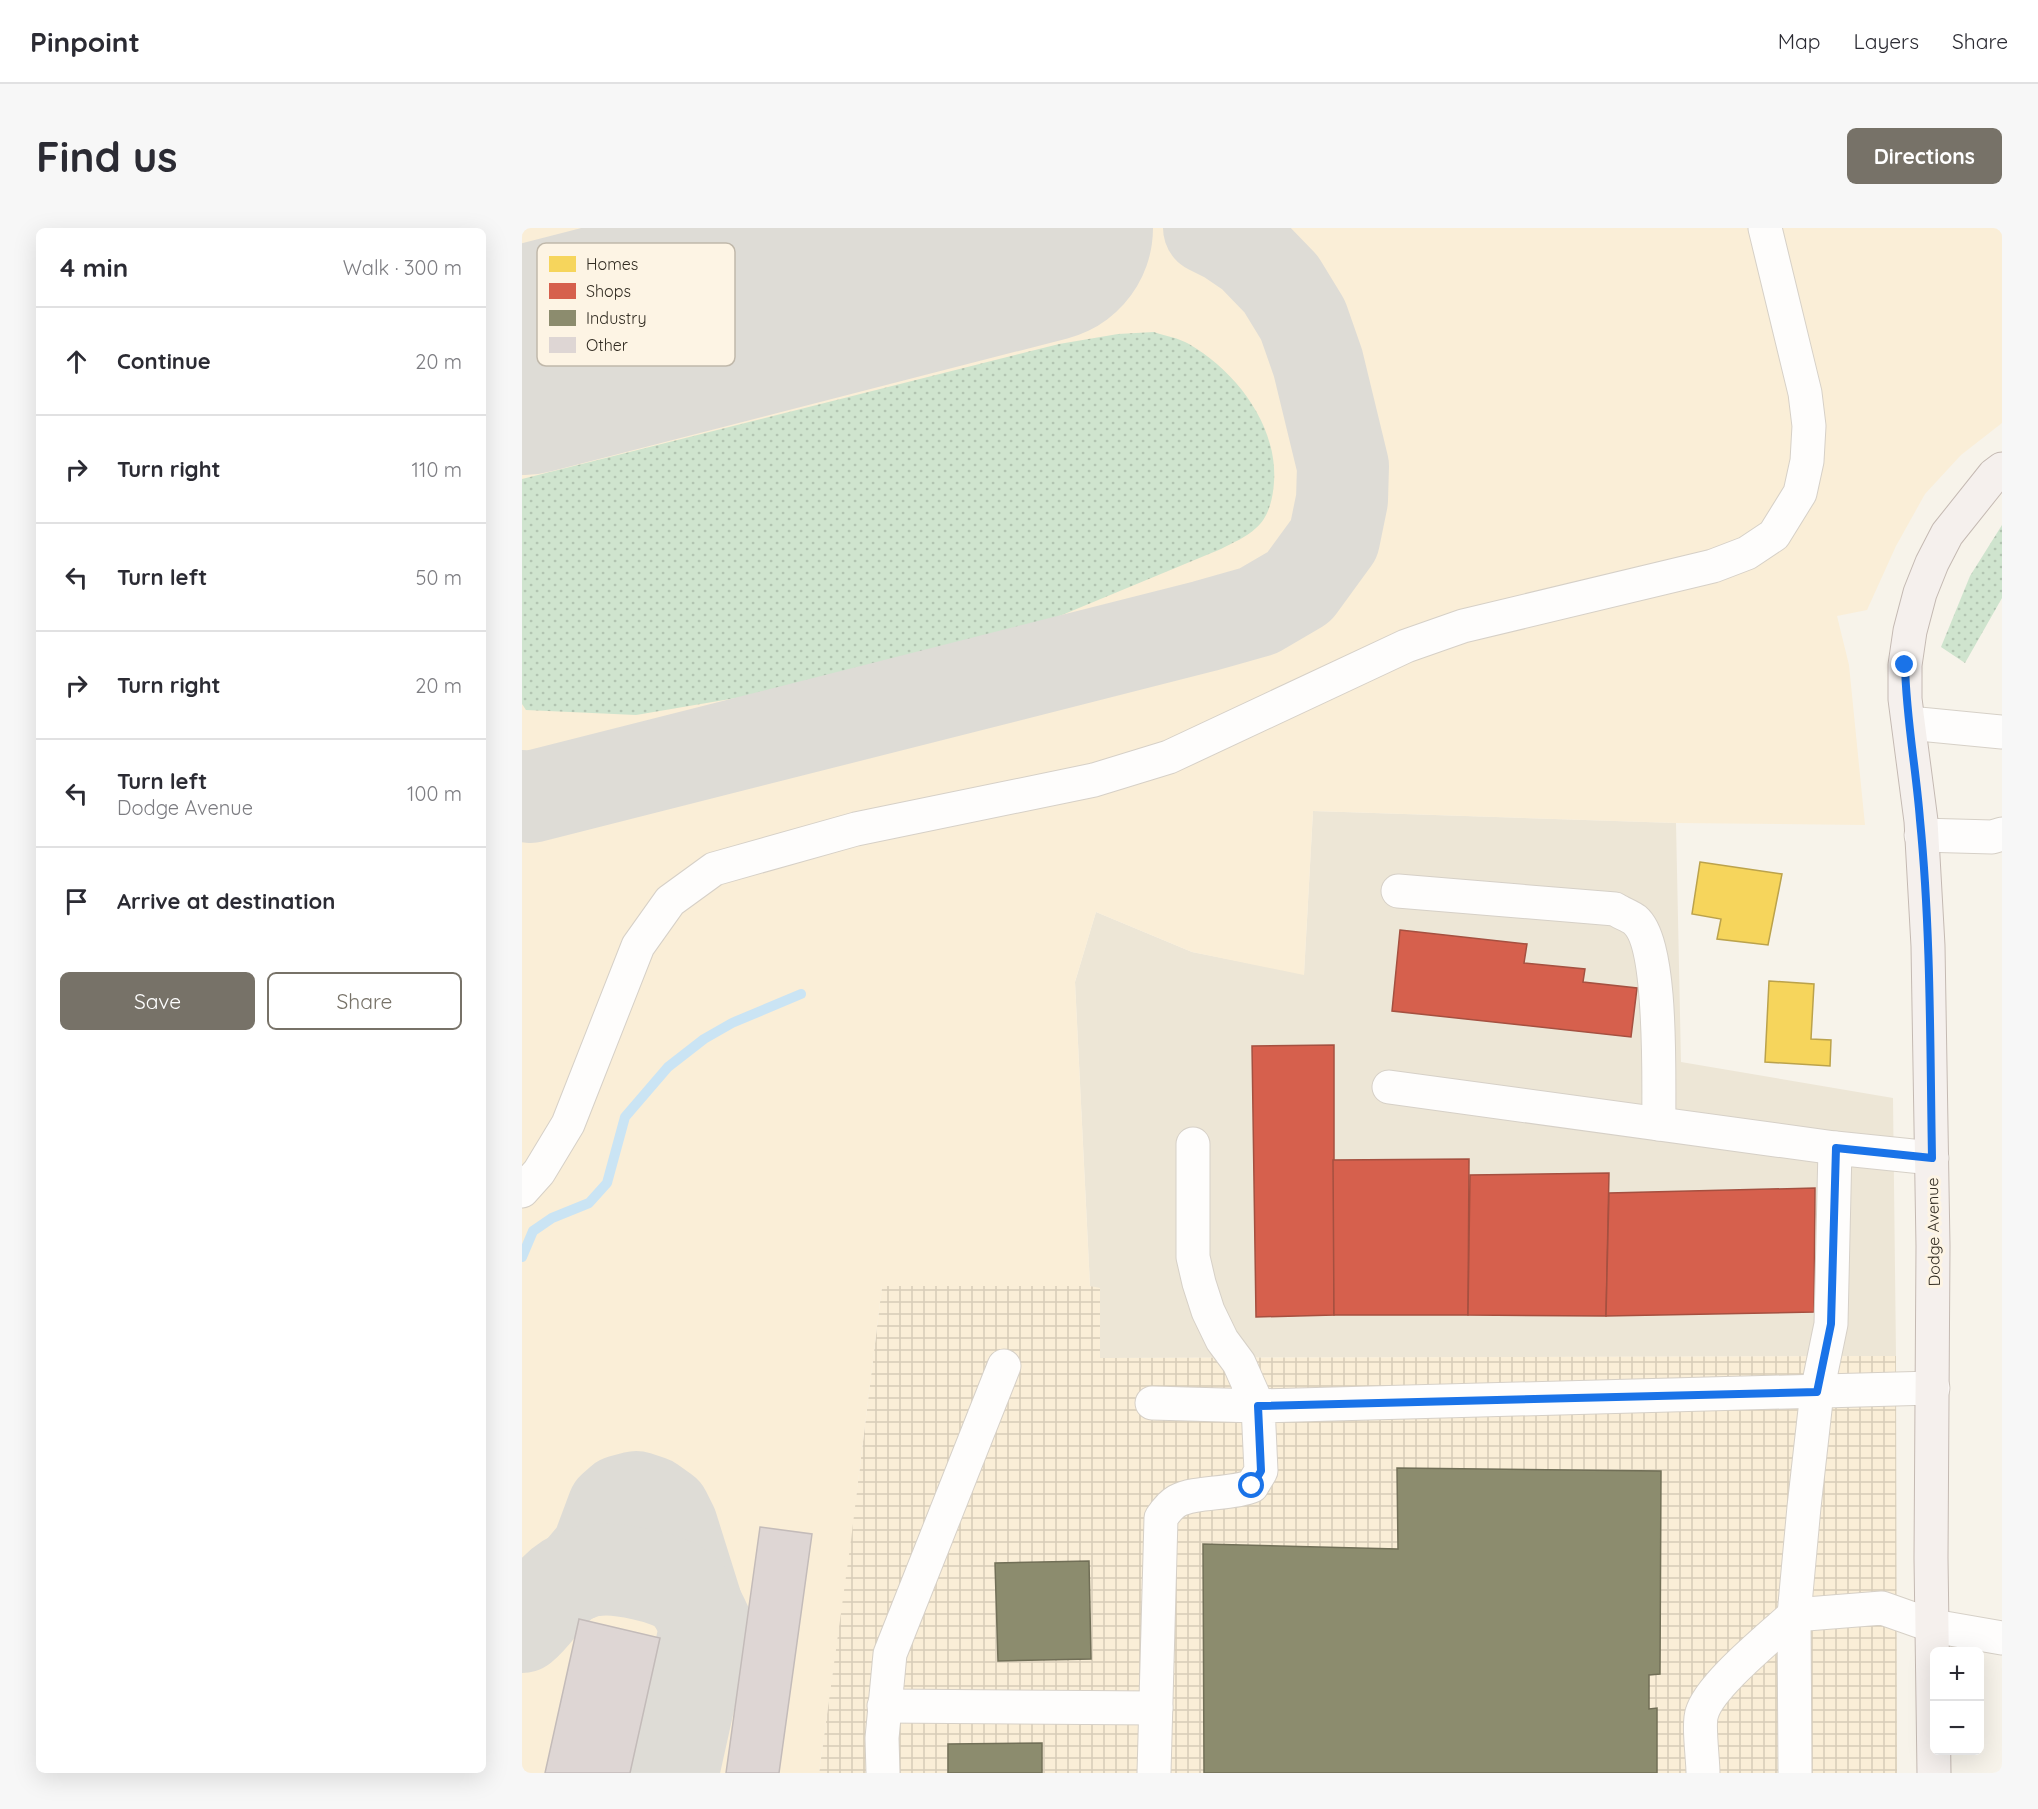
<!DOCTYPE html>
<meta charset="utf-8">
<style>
:root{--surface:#fff;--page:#f7f7f7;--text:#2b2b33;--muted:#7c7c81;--line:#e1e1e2;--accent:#777268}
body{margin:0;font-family:Quicksand,sans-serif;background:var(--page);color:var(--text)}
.controls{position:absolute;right:18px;bottom:18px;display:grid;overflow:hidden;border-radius:9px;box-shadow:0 6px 24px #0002}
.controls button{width:54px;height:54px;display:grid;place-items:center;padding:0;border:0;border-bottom:2px solid var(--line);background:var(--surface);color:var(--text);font:30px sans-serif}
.stop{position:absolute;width:18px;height:18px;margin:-14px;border:4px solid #1a73e8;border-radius:50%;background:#fff}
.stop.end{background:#1a73e8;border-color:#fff;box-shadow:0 2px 6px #0008}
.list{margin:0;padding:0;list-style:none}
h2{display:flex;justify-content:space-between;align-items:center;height:78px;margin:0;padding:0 24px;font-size:26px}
h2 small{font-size:20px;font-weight:400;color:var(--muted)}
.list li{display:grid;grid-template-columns:39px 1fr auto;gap:18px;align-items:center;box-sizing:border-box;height:108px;padding:0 24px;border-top:2px solid var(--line)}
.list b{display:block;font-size:22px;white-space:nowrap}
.list p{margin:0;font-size:20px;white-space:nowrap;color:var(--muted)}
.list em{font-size:20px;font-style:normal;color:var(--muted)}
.actions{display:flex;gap:12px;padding:18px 24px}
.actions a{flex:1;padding:14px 0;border:2px solid var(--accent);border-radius:9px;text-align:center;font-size:21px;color:var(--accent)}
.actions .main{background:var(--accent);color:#fff}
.icon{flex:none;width:33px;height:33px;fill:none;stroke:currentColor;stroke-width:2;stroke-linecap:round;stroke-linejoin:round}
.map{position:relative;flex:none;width:1480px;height:1545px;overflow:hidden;border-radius:9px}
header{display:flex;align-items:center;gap:36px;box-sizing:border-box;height:84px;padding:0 30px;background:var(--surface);border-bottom:2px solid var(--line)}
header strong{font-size:28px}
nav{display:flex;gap:33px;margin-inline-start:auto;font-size:21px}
.intro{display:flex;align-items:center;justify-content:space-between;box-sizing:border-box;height:144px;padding:0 36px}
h1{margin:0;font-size:42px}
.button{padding:15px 27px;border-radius:9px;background:var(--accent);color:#fff;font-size:21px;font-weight:700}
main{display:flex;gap:36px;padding:0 36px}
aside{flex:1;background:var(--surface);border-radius:9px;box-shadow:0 6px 24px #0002}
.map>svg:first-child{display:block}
</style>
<header>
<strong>Pinpoint</strong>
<nav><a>Map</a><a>Layers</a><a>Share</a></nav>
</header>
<div class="intro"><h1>Find us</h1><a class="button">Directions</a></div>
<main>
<aside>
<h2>4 min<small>Walk · 300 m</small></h2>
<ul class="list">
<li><svg class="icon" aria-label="ahead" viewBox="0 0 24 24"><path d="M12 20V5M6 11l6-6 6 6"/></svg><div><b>Continue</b></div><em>20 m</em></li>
<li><svg class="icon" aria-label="right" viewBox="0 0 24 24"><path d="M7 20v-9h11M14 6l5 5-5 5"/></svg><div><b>Turn right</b></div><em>110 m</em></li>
<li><svg class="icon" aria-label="left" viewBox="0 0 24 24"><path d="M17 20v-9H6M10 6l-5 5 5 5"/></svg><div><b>Turn left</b></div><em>50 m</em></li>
<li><svg class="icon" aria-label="right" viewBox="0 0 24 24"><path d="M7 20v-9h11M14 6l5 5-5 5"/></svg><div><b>Turn right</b></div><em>20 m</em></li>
<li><svg class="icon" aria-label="left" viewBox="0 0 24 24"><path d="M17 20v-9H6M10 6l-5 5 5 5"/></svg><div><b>Turn left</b><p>Dodge Avenue</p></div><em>100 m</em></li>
<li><svg class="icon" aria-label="arrive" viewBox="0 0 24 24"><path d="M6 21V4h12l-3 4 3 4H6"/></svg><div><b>Arrive at destination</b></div></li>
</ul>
<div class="actions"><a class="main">Save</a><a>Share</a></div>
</aside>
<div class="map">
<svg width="1480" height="1545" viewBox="0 0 1480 1545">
<defs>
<pattern id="industrial-grid" width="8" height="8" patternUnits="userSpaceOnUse" patternTransform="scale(1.5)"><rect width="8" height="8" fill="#faeed7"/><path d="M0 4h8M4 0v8" fill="none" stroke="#d7ccb8"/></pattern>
<pattern id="grass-dots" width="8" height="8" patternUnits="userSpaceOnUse" patternTransform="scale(1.5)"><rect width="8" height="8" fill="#cfe4ce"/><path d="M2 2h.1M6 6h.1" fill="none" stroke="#b2c4b1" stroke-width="1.8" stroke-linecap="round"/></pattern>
</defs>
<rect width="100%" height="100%" fill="#f7f3ea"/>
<!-- commercial -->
<path fill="#ede6d6" d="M791,583L1154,595L1159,834L1371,870L1374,1128L578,1130V1061L568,1058L553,754L574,684L670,724L782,746Z"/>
<!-- industrial -->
<path fill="url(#industrial-grid)" d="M360,1058H568L578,1060V1130L1374,1128L1375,1545H297L338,1238Z"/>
<!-- built -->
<path fill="#faeed7" d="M0,0H1480V195L1439,227L1403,266L1374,318L1345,382L1315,388L1327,437L1343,597L1154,595L791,583L782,747L670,724L574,684L553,754L568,1058H360L329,1312L297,1545H0Z"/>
<!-- grass -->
<g fill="url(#grass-dots)">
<path d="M632,104C643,108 657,110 667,116C714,143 756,198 752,254C751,270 747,289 734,300C725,309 710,315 699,321L528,392L452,415L301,454L261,462L114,487L4,482L0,476V251L537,116L596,106Z"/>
<path d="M1480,297V370L1443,435L1419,419L1448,348Z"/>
</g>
<!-- homes -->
<g fill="#f6d55c" stroke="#bba24b" stroke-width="1.5">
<path d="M1178,634L1260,646L1246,717L1195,711L1199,691L1170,686Z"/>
<path d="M1247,753L1292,756L1289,811L1309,812L1308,838L1243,834Z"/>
</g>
<!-- shops -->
<g fill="#d6604d" stroke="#a55040" stroke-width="1.5">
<path d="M878,702L1005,716L1002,735L1063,741L1061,754L1115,760L1109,809L870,783Z"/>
<path d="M812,817V1087L734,1089L730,818Z"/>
<path d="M947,931L946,1087H812L811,932Z"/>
<path d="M1087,945L1084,1088L946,1087L948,947Z"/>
<path d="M1293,960L1292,1084L1084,1088L1087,965Z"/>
</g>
<!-- industry -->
<g fill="#8c8c6e" stroke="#716f57" stroke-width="1.5">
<path d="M875,1240L1139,1243L1138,1446L1127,1447V1481L1135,1480V1545H682L681,1316L876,1321Z"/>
<path d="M567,1333L569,1431L476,1433L473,1335Z"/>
<path d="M520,1515V1545H426V1516Z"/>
</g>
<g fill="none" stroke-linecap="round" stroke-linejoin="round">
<!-- stream -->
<path stroke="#cae4f4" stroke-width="10" d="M0,1029L11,1003L30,990L67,975L85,955L103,889L146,839L182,811L210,795L279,766"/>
<!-- taxiway -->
<g stroke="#dedcd6" stroke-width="92">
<path d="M495,5L500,0"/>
<path d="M0,568L9,569L683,398L736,383L777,359L812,311L820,272L821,238L796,135L781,92L759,56L730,26L705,9L687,0"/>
<path d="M55,1347L75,1323L91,1280L99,1273L114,1269L129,1274L143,1284L150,1298L176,1381"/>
<path d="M0,1399C17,1385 26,1364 45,1352C53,1347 66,1342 76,1342C96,1340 145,1349 161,1362C172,1371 178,1384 184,1397L151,1545"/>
</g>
<!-- runway -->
<path stroke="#dedcd6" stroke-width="228" d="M0,133L517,0"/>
</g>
<!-- building -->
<g fill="#ded6d4" stroke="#c3bbb9" stroke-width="1.5">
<path d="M238,1299L290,1306L257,1545H204Z"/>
<path d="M57,1391L138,1410L108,1545H23Z"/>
</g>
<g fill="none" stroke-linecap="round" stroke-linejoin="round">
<!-- minor casing -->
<g stroke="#d6d0c7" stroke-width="35">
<g id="minor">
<path d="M1387,495L1480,504"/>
<path d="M1399,607L1470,609L1480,606"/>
<path d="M876,663L1093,681C1099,685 1108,688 1113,692C1142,717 1136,856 1137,896"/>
<path d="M867,859L1313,920"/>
<path d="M1410,930L1313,920L1309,1096L1295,1164L1282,1279L1272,1387L1360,1380L1411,1398L1480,1410"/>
<path d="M0,963L17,944L46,896L116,718L148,673L192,641L334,601L572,552L647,529L884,418L941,398L1191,338L1225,325L1252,307L1278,265L1285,233L1287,198L1283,165L1243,0"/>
<path d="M630,1175L736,1178L717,1135L700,1112L686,1083L677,1055L671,1029V916"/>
<path d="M1272,1387L1273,1545"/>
<path d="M362,1478L634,1480"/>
<path d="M361,1545L360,1510L368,1426L482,1138"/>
<path d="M632,1545L639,1290C643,1284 648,1277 655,1273C674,1263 708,1267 730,1258L739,1243L736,1178L1411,1160"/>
<path d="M1181,1545C1181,1531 1176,1496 1180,1485C1188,1457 1250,1408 1272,1387"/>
</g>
</g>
<!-- major casing -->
<g stroke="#c4b9b2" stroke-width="35">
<path id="major" d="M1412,1545L1409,1330L1411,1018L1406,718L1399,593L1383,471V437L1388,403L1398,365L1410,335L1425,306L1472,247L1480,241"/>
</g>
<!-- minor -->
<use href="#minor" stroke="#fefdfc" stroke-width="33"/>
<!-- major -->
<use href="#major" stroke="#f5f0ed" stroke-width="33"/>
</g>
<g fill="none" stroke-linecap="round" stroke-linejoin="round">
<!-- route -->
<path stroke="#1a73e8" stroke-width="8" d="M730,1258L739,1243L736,1178L1295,1164L1309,1096L1314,920L1410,930C1408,818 1409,704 1398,592C1394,540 1384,489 1383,437"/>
</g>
<g text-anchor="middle" stroke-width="6" stroke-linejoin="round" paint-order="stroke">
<!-- street labels -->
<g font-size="16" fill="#322c22" stroke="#fdf4e4">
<text transform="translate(1411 1004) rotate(-91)" y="6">Dodge Avenue</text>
</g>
</g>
<!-- legend -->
<rect x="15" y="15" width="198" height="123" rx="9" fill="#fdf4e4" stroke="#c0b8aa" stroke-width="1.5"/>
<rect x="27" y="28" width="27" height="16" fill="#f6d55c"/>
<rect x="27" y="55" width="27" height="16" fill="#d6604d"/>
<rect x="27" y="82" width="27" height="16" fill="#8c8c6e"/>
<rect x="27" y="109" width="27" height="16" fill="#ded6d4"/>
<g font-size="16" fill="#322c22">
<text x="64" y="42">Homes</text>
<text x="64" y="69">Shops</text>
<text x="64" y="96">Industry</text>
<text x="64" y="123">Other</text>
</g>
</svg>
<div class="controls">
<button>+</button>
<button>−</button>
</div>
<div class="stop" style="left:730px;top:1258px"></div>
<div class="stop end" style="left:1383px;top:437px"></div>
</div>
</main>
